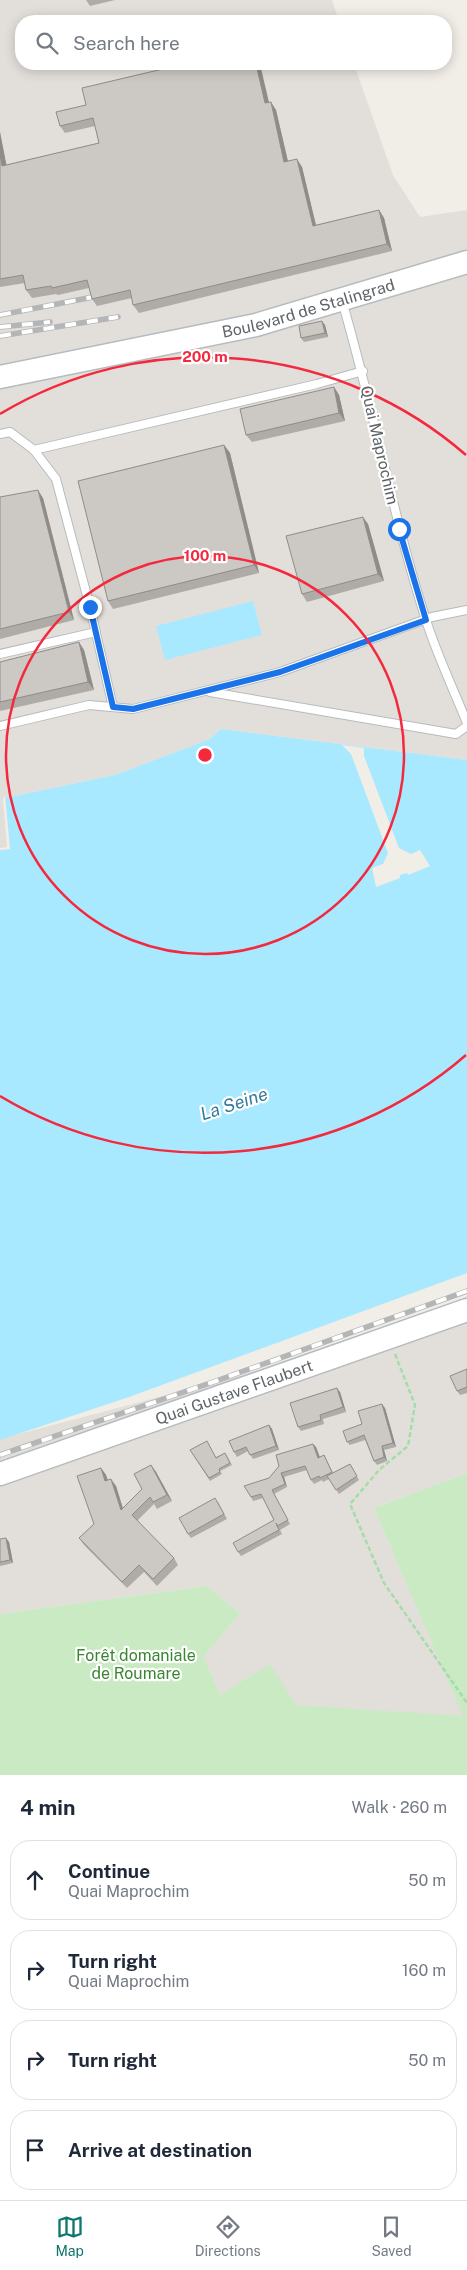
<!DOCTYPE html>
<meta charset="utf-8">
<style>
:root{--surface:#fff;--page:#f2f2f3;--text:#1f2937;--muted:#747a83;--line:#e0e1e3;--accent:#0f766e}
body{margin:0;font-family:"Public Sans",sans-serif;background:var(--page);color:var(--text)}
.stop{position:absolute;width:15px;height:15px;margin:-11px;border:4px solid #1a73e8;border-radius:50%;background:#fff}
.stop.end{background:#1a73e8;border-color:#fff;box-shadow:0 1px 5px #0008}
.list{margin:0;padding:0;list-style:none}
h2{display:flex;justify-content:space-between;align-items:center;height:65px;margin:0;padding:0 20px;font-size:21px}
h2 small{font-size:16px;font-weight:400;color:var(--muted)}
.list li{display:grid;grid-template-columns:32px 1fr auto;gap:15px;align-items:center;box-sizing:border-box;height:80px;margin:0 10px 10px;padding:0 10px;border:1px solid var(--line);border-radius:20px}
.list b{display:block;font-size:19px;white-space:nowrap}
.list p{margin:0;font-size:16px;white-space:nowrap;color:var(--muted)}
.list em{font-size:16px;font-style:normal;color:var(--muted)}
.icon{flex:none;width:28px;height:28px;fill:none;stroke:currentColor;stroke-width:2;stroke-linecap:round;stroke-linejoin:round}
.map{position:relative;flex:none;width:467px;height:1775px;overflow:hidden}
.search{position:absolute;background:var(--surface);box-shadow:0 2px 12px #0003;left:15px;right:15px;top:15px;height:55px;display:flex;align-items:center;gap:12px;box-sizing:border-box;padding:0 18px;border-radius:20px;color:var(--muted);font-size:19px}
.sheet{height:425px;background:var(--surface)}
nav{display:flex;justify-content:space-around;align-items:center;box-sizing:border-box;height:70px;border-top:1px solid var(--line);background:var(--surface);font-size:14px;color:var(--muted)}
nav a{display:grid;justify-items:center;gap:2px}
nav .on{color:var(--accent)}
.map>svg:first-child{display:block}
</style>
<div class="map">
<svg width="467" height="1775" viewBox="0 0 467 1775">
<rect width="100%" height="100%" fill="#f1ede7"/>
<!-- industrial -->
<g fill="#e2dfdb">
<path d="M0,0H332L339,21H21V64H354L393,175L420,217L467,210V760L221,729L210,739L115,775L5,798L10,849L0,850Z"/>
<path d="M467,1296V1473L374,1508L464,1717L296,1705L220,1695L204,1657L240,1613L207,1586L0,1614V1439L413,1330Z"/>
</g>
<!-- green -->
<path fill="#c9eac2" d="M467,1473V1775H0V1614L207,1586L240,1613L204,1657L220,1695L270,1664L296,1705L463,1716L374,1508Z"/>
<!-- water -->
<g fill="#a9e9ff">
<path d="M253,601L262,635L165,660L156,626Z"/>
<path d="M221,729L467,760V1273L129,1397L0,1440V850L10,849L5,798L115,775L210,739Z"/>
</g>
<!-- pier -->
<g fill="#f1ede7">
<path d="M342,745L364,748V756L399,848L411,854L420,850L430,866L408,875L407,873L400,875V878L376,887L372,868L383,864L388,853L351,754Z"/>
<path d="M5,796L10,849L0,850V848L7,847L3,799Z"/>
</g>
<g fill="none" stroke-linecap="round" stroke-linejoin="round">
<!-- service casing -->
<g stroke="#b7bbbe" stroke-width="10">
<g id="service">
<path d="M342,301C373,406 392,513 425,617C436,653 453,688 467,723"/>
<path d="M0,434L10,432L34,450L56,479L90,607L113,707"/>
<path d="M34,450L317,384L363,371"/>
<path d="M0,654L96,632"/>
<path d="M210,692L456,734L467,726"/>
<path d="M0,726L89,705L133,709L280,672L432,617L467,610"/>
</g>
</g>
<!-- secondary casing -->
<g stroke="#b5bbbf" stroke-width="25">
<g id="secondary">
<path id="s1" d="M0,377L256,325L467,262"/>
<path id="s2" d="M0,1474L467,1310"/>
</g>
</g>
<!-- path -->
<path stroke="#a4dda9" stroke-width="2.5" stroke-dasharray="5 2.5" stroke-linecap="butt" d="M395,1354L415,1405L408,1446L379,1470L350,1504L384,1583L467,1703"/>
<!-- service -->
<use href="#service" stroke="#fff" stroke-width="8"/>
<!-- secondary -->
<use href="#secondary" stroke="#fff" stroke-width="22"/>
<!-- rail casing -->
<g stroke="#b4b5b6" stroke-width="5.5">
<g id="rail">
<path d="M0,315L93,297"/>
<path d="M0,327L50,322"/>
<path d="M0,336L118,317"/>
<path d="M0,1455L216,1381L467,1291"/>
</g>
</g>
<!-- rail -->
<use href="#rail" stroke="#fff" stroke-width="4" stroke-dasharray="11" stroke-linecap="butt"/>
</g>
<!-- wall -->
<g fill="#afaca8">
<path d="M86,0H115L90,6Z"/>
<path d="M269,103L276,110L288,162L302,167L316,225L379,210L384,218L392,251L139,313L133,305L132,298L97,306L92,299L89,288L58,295L56,294L32,298L26,290L25,283L0,287V132L6,165L99,143L95,126L65,133L60,126L56,112Z"/>
<path d="M325,325L328,337L304,342L301,338Z"/>
<path d="M334,387L339,395L345,421L252,442L246,435Z"/>
<path d="M224,445L230,453L259,573L113,609L108,601Z"/>
<path d="M0,497L43,498L74,620L0,639Z"/>
<path d="M368,524L384,581L307,602L302,594Z"/>
<path d="M84,650L94,690L0,711V662Z"/>
<path d="M467,1369V1393L460,1395L457,1391Z"/>
<path d="M340,1392L346,1412L323,1419L324,1424L301,1431L298,1427Z"/>
<path d="M385,1408L396,1447L384,1450L387,1461L377,1465L374,1461L365,1440L350,1445L347,1442L362,1424Z"/>
<path d="M269,1425L272,1429L279,1450L253,1459L248,1451L237,1457L234,1452Z"/>
<path d="M313,1444L316,1447L320,1457L324,1455L333,1473L350,1464L359,1480L339,1494L329,1479L323,1482L322,1480L314,1484L311,1480L307,1470L284,1477L287,1487L274,1494L290,1524L280,1530L282,1534L241,1556L238,1552L274,1520L263,1498L253,1501L251,1497L269,1478Z"/>
<path d="M190,1450L216,1457L225,1453L232,1465L220,1471L222,1474L210,1481Z"/>
<path d="M151,1465L156,1472L172,1501L157,1509L154,1504L137,1521L174,1558L178,1565L157,1586L144,1572L127,1588L84,1545L79,1538L94,1524L101,1468L106,1475L108,1480L116,1486L123,1508L142,1489Z"/>
<path d="M218,1502L227,1519L191,1538L188,1534Z"/>
<path d="M0,1539L9,1542L13,1563L0,1566Z"/>
</g>
<!-- shaded-wall -->
<g fill="#8f8c88">
<path d="M256,64H260L271,111L265,103Z"/>
<path d="M271,102L276,110L290,170L284,162Z"/>
<path d="M0,132L8,173L2,166L0,154Z"/>
<path d="M297,159L302,167L318,234L313,226Z"/>
<path d="M379,210L384,218L392,251L387,244Z"/>
<path d="M322,321L325,325L328,337L325,333Z"/>
<path d="M334,387L339,395L345,421L339,413Z"/>
<path d="M224,445L230,453L259,573L254,565Z"/>
<path d="M38,490L43,498L74,620L69,612Z"/>
<path d="M363,517L368,524L384,581L378,574Z"/>
<path d="M79,642L84,650L94,690L88,682Z"/>
<path d="M337,1388L340,1392L346,1412L343,1407Z"/>
<path d="M382,1404L385,1408L396,1447L393,1443Z"/>
<path d="M269,1425L272,1429L279,1450L276,1446Z"/>
<path d="M313,1444L316,1447L321,1461L318,1458Z"/>
<path d="M382,1446L384,1450L387,1461L384,1457Z"/>
<path d="M151,1465L156,1472L172,1501L167,1495Z"/>
<path d="M101,1468L106,1475L110,1488L105,1481Z"/>
<path d="M281,1473L284,1477L287,1487L285,1484Z"/>
<path d="M111,1479L116,1486L125,1516L121,1510Z"/>
<path d="M6,1538L9,1542L13,1563L10,1560Z"/>
</g>
<!-- building -->
<g fill="#ccc8c3" stroke="#8f8c88">
<path d="M184,64H256L265,103L271,102L284,162L297,159L313,226L379,210L387,244L133,305L130,290L92,299L87,280L52,288L51,286L26,290L23,275L0,279V154L2,166L99,143L93,118L60,126L56,112L86,105L82,88Z"/>
<path d="M322,321L325,333L301,338L299,326Z"/>
<path d="M334,387L339,413L246,435L240,409Z"/>
<path d="M224,445L254,565L108,601L78,481Z"/>
<path d="M38,490L69,612L0,629V497Z"/>
<path d="M363,517L378,574L302,594L286,536Z"/>
<path d="M79,642L88,682L0,702V662Z"/>
<path d="M467,1369V1387L457,1391L450,1376Z"/>
<path d="M337,1388L343,1407L320,1415L321,1420L298,1427L290,1403Z"/>
<path d="M382,1404L393,1443L382,1446L384,1457L374,1461L364,1435L347,1442L343,1431L362,1424L358,1411Z"/>
<path d="M269,1425L276,1446L250,1455L246,1447L234,1452L229,1441Z"/>
<path d="M207,1441L216,1458L225,1453L230,1463L219,1469L220,1472L209,1478L190,1450Z"/>
<path d="M313,1444L318,1458L324,1455L332,1472L320,1478L319,1476L311,1480L305,1466L281,1473L285,1484L272,1490L288,1520L277,1526L276,1523L279,1530L238,1552L233,1543L274,1520L261,1494L251,1497L244,1486L269,1478L279,1466L276,1455Z"/>
<path d="M350,1464L357,1476L336,1490L327,1476Z"/>
<path d="M151,1465L167,1495L153,1502L150,1497L132,1515L174,1558L153,1579L139,1565L122,1582L79,1538L94,1524L77,1476L101,1468L105,1481L111,1479L121,1510L142,1489L134,1474Z"/>
<path d="M215,1498L224,1514L188,1534L179,1518Z"/>
<path d="M6,1538L10,1560L0,1562V1539Z"/>
</g>
<g fill="none" stroke-linecap="round" stroke-linejoin="round">
<!-- route -->
<path stroke="#1a73e8" stroke-width="6" d="M90,607L113,707L133,709L280,672L426,620L399,529"/>
</g>
<!-- distance rings -->
<g fill="none" stroke="#f5293d" stroke-width="2.5">
<circle cx="205" cy="755" r="199"/>
<path d="M466 1055A398 398 0 0 1 0 1096M0 414A398 398 0 0 1 466 455"/>
</g>
<g text-anchor="middle" stroke-width="4.5" stroke-linejoin="round" paint-order="stroke">
<!-- street labels -->
<g font-size="16" fill="#5e6468" stroke="#fff">
<text dy="6" stroke="none"><textPath href="#s1" startOffset="316">Boulevard de Stalingrad</textPath></text>
<text transform="translate(380 445) rotate(77)" y="6">Quai Maprochim</text>
<text dy="6" stroke="none"><textPath href="#s2" startOffset="248">Quai Gustave Flaubert</textPath></text>
</g>
<!-- park labels -->
<g font-size="16" fill="#3a8630" stroke="#fff">
<text x="136" y="1661">Forêt domaniale<tspan x="136" dy="18">de Roumare</tspan></text>
</g>
<!-- water labels -->
<g font-size="18" font-style="italic" fill="#367a9d" stroke="#fff">
<text transform="translate(234 1104) rotate(-18)" y="6">La Seine</text>
</g>
</g>
<circle cx="205" cy="755" r="8" fill="#f5293d" stroke="#fff" stroke-width="2.5"/>
<g font-size="15" text-anchor="middle" font-weight="bold" fill="#f5293d" stroke="#fff" stroke-width="4.5" stroke-linejoin="round" paint-order="stroke">
<text x="205" y="362">200 m</text>
<text x="205" y="561">100 m</text>
</g>
</svg>
<div class="stop" style="left:399px;top:529px"></div>
<div class="stop end" style="left:90px;top:607px"></div>
<div class="search"><svg class="icon" aria-label="search" viewBox="0 0 24 24"><circle cx="10" cy="10" r="6"/><path d="M15 15l6 6"/></svg>Search here</div>
</div>
<section class="sheet">
<h2>4 min<small>Walk · 260 m</small></h2>
<ul class="list">
<li><svg class="icon" aria-label="ahead" viewBox="0 0 24 24"><path d="M12 20V5M6 11l6-6 6 6"/></svg><div><b>Continue</b><p>Quai Maprochim</p></div><em>50 m</em></li>
<li><svg class="icon" aria-label="right" viewBox="0 0 24 24"><path d="M7 20v-9h11M14 6l5 5-5 5"/></svg><div><b>Turn right</b><p>Quai Maprochim</p></div><em>160 m</em></li>
<li><svg class="icon" aria-label="right" viewBox="0 0 24 24"><path d="M7 20v-9h11M14 6l5 5-5 5"/></svg><div><b>Turn right</b></div><em>50 m</em></li>
<li><svg class="icon" aria-label="arrive" viewBox="0 0 24 24"><path d="M6 21V4h12l-3 4 3 4H6"/></svg><div><b>Arrive at destination</b></div></li>
</ul>
</section>
<nav>
<a class="on"><svg class="icon" aria-label="map" viewBox="0 0 24 24"><path d="M3 6l6-2 6 2 6-2v14l-6 2-6-2-6 2zM9 4v14M15 6v14"/></svg>Map</a>
<a><svg class="icon" aria-label="directions" viewBox="0 0 24 24"><path d="M12 3l9 9-9 9-9-9zM9 14v-3h6M13 9l2 2-2 2"/></svg>Directions</a>
<a><svg class="icon" aria-label="saved" viewBox="0 0 24 24"><path d="M7 4h10v16l-5-4-5 4z"/></svg>Saved</a>
</nav>
